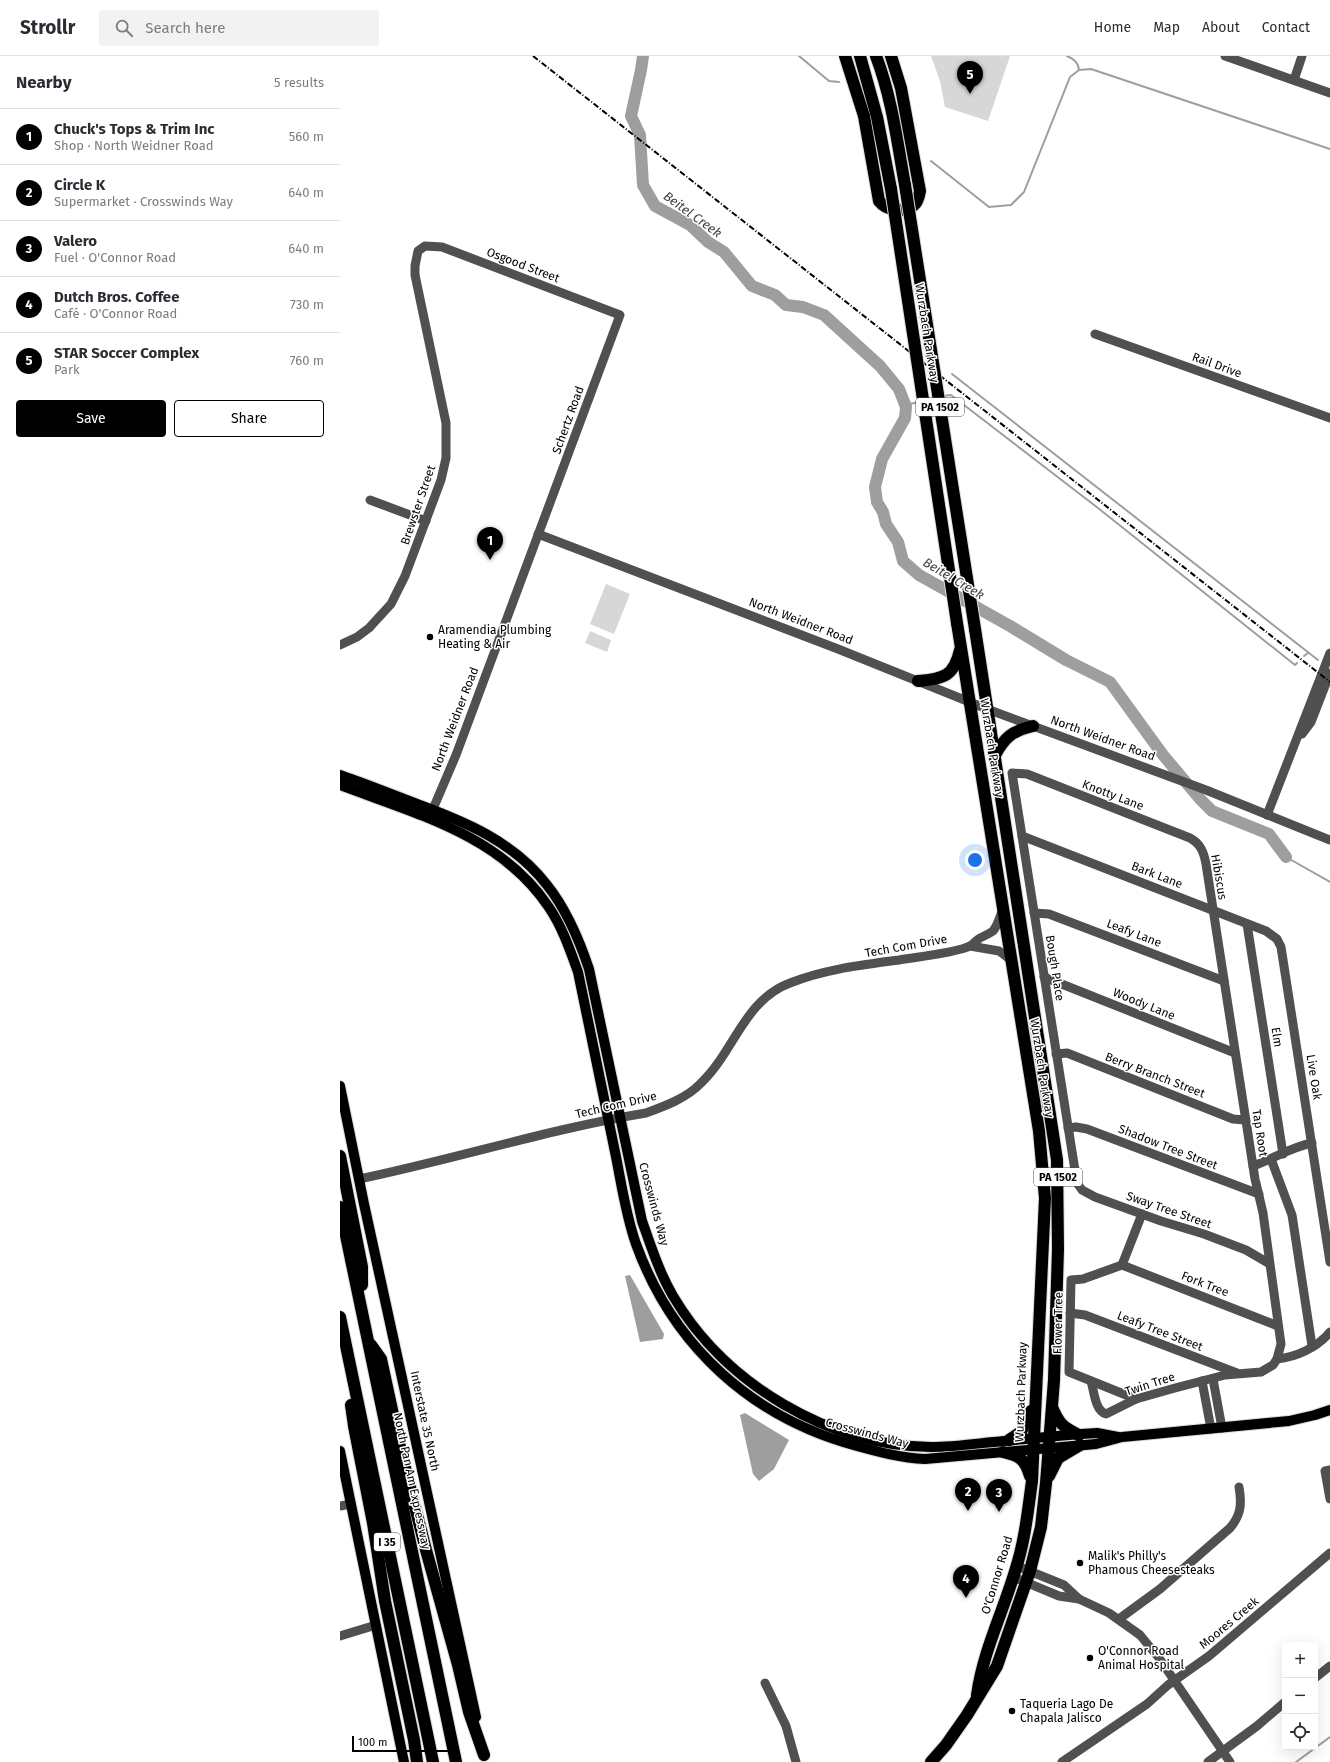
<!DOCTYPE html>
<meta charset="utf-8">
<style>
:root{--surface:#fff;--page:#f2f2f3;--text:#2b2b33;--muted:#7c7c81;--line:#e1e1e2;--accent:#000}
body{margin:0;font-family:"Fira Sans",sans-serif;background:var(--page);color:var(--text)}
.controls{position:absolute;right:12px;bottom:12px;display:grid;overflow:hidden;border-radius:4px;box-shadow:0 4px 16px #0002}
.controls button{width:36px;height:36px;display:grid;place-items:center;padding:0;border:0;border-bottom:1px solid var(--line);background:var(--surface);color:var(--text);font:20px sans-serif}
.scale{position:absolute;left:12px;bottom:10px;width:101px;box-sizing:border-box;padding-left:4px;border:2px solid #000;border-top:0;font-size:11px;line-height:14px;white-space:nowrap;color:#000;-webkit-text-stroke:3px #fff;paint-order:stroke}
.you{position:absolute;left:635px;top:804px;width:14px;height:14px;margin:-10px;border:3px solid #fff;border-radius:50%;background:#1a73e8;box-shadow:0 0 0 6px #1a73e833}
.badge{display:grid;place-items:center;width:26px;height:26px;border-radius:50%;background:var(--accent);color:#fff;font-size:13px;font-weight:700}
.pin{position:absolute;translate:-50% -33px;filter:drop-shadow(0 1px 2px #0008)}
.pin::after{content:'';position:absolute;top:21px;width:14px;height:12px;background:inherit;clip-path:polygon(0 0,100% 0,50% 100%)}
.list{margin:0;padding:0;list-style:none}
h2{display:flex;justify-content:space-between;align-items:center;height:52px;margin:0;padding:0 16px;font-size:17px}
h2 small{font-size:13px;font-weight:400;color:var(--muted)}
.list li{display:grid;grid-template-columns:26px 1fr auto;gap:12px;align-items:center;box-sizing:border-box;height:56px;padding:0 16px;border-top:1px solid var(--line)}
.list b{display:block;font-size:15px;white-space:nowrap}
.list p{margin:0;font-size:13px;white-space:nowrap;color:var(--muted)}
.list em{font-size:13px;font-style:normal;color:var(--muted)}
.actions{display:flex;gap:8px;padding:12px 16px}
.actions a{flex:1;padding:9px 0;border:1px solid var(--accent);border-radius:4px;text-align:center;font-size:14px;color:var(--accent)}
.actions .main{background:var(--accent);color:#fff}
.icon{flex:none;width:22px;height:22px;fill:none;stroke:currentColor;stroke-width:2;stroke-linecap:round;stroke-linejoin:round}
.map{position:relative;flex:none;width:990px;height:1706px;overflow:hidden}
header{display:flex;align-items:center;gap:24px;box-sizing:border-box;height:56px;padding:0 20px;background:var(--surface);border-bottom:1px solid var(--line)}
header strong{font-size:19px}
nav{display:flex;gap:22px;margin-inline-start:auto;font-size:14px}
.search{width:280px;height:36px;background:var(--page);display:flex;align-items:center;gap:10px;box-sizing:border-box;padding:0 14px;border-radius:4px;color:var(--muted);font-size:15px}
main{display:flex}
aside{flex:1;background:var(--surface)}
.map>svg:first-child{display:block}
</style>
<header>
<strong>Strollr</strong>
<div class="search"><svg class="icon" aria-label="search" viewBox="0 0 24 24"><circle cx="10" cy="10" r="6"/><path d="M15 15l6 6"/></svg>Search here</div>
<nav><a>Home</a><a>Map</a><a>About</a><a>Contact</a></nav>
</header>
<main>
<aside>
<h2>Nearby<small>5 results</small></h2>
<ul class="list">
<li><span class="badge">1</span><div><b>Chuck's Tops &amp; Trim Inc</b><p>Shop · North Weidner Road</p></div><em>560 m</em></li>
<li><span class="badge">2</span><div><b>Circle K</b><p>Supermarket · Crosswinds Way</p></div><em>640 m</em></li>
<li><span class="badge">3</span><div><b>Valero</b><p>Fuel · O'Connor Road</p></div><em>640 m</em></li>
<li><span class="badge">4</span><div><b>Dutch Bros. Coffee</b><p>Café · O'Connor Road</p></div><em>730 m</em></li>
<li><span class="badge">5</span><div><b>STAR Soccer Complex</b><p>Park</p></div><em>760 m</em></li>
</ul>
<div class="actions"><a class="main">Save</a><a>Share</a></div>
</aside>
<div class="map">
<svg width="990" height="1706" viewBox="0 0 990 1706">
<rect width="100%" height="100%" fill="#fff"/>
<!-- green -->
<g fill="#d7d7d7">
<path d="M591,0H670L648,65L605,51L600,25Z"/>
<path d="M266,528L290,538L274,578L250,568Z"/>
<path d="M250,575L271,584L267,596L245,587Z"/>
</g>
<!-- water -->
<g fill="#9e9e9e">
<path d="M290,1219L324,1278L323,1283L300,1286L285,1220Z"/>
<path d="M405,1357L449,1384L434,1413L419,1425L413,1418L400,1359Z"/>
</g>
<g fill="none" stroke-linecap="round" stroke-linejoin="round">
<!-- stream -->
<g stroke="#9e9e9e" stroke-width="2">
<path d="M459,0L489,25L499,26"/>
<path d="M727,0C734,3 738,6 739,14"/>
<path d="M591,105L649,151L671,149L684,136L730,21L739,14L751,13L990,93"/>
<path d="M612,318L978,604"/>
<path d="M603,340L611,339L758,452L955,609L957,607"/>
<path d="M565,349L579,346"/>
<path d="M964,600L968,597"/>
<path d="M946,801L990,826"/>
<path d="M956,1706L990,1681"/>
</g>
<!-- river -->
<path stroke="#9e9e9e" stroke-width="12" d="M303,0L301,14L291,60L300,79L303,129L315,150L350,169L368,186L384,196L412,230L435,239L446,249L463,251L484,259L540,310L559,333L566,351L565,362L542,403L535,431L537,446L543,456L546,468L558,486L563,505L579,519L670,570L726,604L770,626L823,699L860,743L872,755L929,778L946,801"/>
<!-- major casing -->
<g stroke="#dbdbdb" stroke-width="12">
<g id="major">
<path d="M0,719C26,728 51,738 77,748C126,766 174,786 207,829C227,854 239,883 249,913L302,1165C311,1190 319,1216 333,1240C385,1328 489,1390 591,1391C616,1391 640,1387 664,1385C695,1382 726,1379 757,1377L778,1381"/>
<path d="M0,729C76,758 160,779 208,850C222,870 230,894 238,916C250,975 262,1033 274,1091C281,1124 285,1157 296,1188C333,1290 412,1362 517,1390C539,1396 561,1402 585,1403L756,1388L782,1381L949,1365L975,1359L990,1354"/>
<path d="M0,1030L24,1148L136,1661"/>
<path d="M0,1395L64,1706"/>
</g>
</g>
<!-- highway casing -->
<g stroke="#dbdbdb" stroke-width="14">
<g id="highway">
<path d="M505,0L524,60L539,145C546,154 564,158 574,149C578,146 579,140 580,135L561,32L551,0"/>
<path d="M520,0L537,61L551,133"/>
<path d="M536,0C552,42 557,85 565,129"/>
<path d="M617,567L699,1075L705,1142L692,1425C688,1454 685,1484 676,1512C664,1554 643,1595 637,1639"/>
<path d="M578,625C604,623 614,620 620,594"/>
<path d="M655,699C665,681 672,675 693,670"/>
<path d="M0,1100L22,1211V1229"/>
<path d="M0,1151L116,1706"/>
<path d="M0,1261L93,1706"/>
<path d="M31,1289L41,1303L62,1400L86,1494L118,1609L129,1656L144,1699"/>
<path d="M11,1349L14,1370L33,1467L45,1545L74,1684L77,1706"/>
<path d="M712,1351C719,1368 723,1371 739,1379"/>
<path d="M669,1384L681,1376L691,1355"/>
<path d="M663,1396C680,1400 685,1403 690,1420"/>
<path d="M709,1420L718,1402L740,1389"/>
<path d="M591,1706L606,1689L627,1659L657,1610L690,1515L701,1471L706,1427L714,1324L718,1193L717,1104L635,573"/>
</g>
</g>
<!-- minor -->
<g stroke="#505050" stroke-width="9">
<path d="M885,0L990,37"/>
<path d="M954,24L962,0"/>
<path d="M755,278L990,362"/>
<path d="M30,444L86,465"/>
<path d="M198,478L498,593L647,653L866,734L990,784"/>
<path d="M0,589L17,581L29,572L51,548L65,520L101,424L106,402V367L75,219V210L78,195L85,190L102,191L280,259L116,699L90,760"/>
<path d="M962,678L971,666L990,617"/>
<path d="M927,759L990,597"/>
<path d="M682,780L926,875L937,883L941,891L990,1206"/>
<path d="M694,857L709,858L884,925"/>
<path d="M907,868L943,1098"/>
<path d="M630,890L659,895L671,904"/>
<path d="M704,921L895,997"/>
<path d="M716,998L727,997L893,1063L905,1064"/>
<path d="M728,1072L736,1071L747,1073L919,1138"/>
<path d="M931,1103L952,1159L972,1290"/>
<path d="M913,1110C933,1103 951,1091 972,1087"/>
<path d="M19,1123C115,1103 209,1073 306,1057C325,1050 347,1042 361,1027C394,996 404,944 450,927C485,913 522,909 559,904C577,901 615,897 630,890C634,888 636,884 640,882C644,880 649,878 653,875C658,869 660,860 663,853"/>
<path d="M782,1209L743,1223L731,1224L729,1316L796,1343"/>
<path d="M782,1209L938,1270"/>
<path d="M782,1209L802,1158"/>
<path d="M730,1257L745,1259L897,1317"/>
<path d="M937,1303C956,1301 977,1292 990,1276"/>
<path d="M873,1323L882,1372"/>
<path d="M751,1325C754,1335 755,1355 766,1358L796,1343L835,1332L885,1319L921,1316L933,1309L937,1303L941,1288L923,1157L915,1123L866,808C864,797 861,788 850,782L687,718L672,717L737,1127L742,1134L755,1141L821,1165L864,1178L906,1194L930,1208"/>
<path d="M862,1325L871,1373"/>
<path d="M990,1414L985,1415L990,1443"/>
<path d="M0,1450L11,1448"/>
<path d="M677,1510L724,1529L739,1543L769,1557L800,1579L819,1602L890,1706"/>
<path d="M673,1521L719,1540L739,1543"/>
<path d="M779,1563L820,1533L890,1472C901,1459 902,1448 899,1431"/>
<path d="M0,1580L36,1569"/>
<path d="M975,1622L990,1610"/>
<path d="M425,1627L446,1670L456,1706"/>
<path d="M722,1706L807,1648L828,1629L869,1600L990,1497"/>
<path d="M868,1706L917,1670L945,1646"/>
</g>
<!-- major -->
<use href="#major" stroke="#000" stroke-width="10"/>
<!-- highway -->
<use href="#highway" stroke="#000" stroke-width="12"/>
<!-- rail -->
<path stroke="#000" stroke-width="2" stroke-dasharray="6 2 1 2" stroke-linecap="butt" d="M193,0L990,626"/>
<!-- highway-bridge casing -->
<g stroke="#dbdbdb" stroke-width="14" stroke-linecap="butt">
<g id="highway-bridge">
<path d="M565,129L635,573"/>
<path d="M551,133L617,567"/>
</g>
</g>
<!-- highway-bridge -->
<use href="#highway-bridge" stroke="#000" stroke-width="12"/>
</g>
<!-- markers -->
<g fill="#000" stroke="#fff" stroke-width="1.5">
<circle cx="90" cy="581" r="4"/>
<circle cx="740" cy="1507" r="4"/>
<circle cx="750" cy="1602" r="4"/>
<circle cx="672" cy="1655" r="4"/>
</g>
<g text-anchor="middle" stroke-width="3" stroke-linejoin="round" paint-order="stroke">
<!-- shield labels -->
<g fill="#fff" stroke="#4c4c4c" stroke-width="1">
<rect x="576" y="342" width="48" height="18" rx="3"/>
<rect x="694" y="1112" width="48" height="18" rx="3"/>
<rect x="34" y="1477" width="26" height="18" rx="3"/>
</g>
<g font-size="11" font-weight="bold" fill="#000">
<text x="600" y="355">PA 1502</text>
<text x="718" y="1125">PA 1502</text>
<text x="47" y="1490">I 35</text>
</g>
<!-- street labels -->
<g font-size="12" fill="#000" stroke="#fff">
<text transform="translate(183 209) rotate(21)" y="4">Osgood Street</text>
<text transform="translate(587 277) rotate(81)" y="4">Wurzbach Parkway</text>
<text transform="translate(877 309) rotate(20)" y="4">Rail Drive</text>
<text transform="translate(228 364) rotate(-70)" y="4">Schertz Road</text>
<text transform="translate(78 449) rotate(-71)" y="4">Brewster Street</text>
<text transform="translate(461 565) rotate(21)" y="4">North Weidner Road</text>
<text transform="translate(115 663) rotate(-69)" y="4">North Weidner Road</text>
<text transform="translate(763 682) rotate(20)" y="4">North Weidner Road</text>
<text transform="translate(652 692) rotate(81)" y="4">Wurzbach Parkway</text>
<text transform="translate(773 739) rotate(21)" y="4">Knotty Lane</text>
<text transform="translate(817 819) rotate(21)" y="4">Bark Lane</text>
<text transform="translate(879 821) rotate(80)" y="4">Hibiscus</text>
<text transform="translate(794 877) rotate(21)" y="4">Leafy Lane</text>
<text transform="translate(566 890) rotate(-10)" y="4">Tech Com Drive</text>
<text transform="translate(715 912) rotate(81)" y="4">Bough Place</text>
<text transform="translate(804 948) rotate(22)" y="4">Woody Lane</text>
<text transform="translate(937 981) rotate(81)" y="4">Elm</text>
<text transform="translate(702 1012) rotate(81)" y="4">Wurzbach Parkway</text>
<text transform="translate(815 1019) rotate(21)" y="4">Berry Branch Street</text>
<text transform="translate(974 1021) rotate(81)" y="4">Live Oak</text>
<text transform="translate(276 1049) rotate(-13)" y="4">Tech Com Drive</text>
<text transform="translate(920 1077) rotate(81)" y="4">Tap Root</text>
<text transform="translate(828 1091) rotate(21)" y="4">Shadow Tree Street</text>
<text transform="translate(314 1148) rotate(75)" y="4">Crosswinds Way</text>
<text transform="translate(829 1154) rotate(19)" y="4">Sway Tree Street</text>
<text transform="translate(865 1228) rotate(21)" y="4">Fork Tree</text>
<text transform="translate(718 1267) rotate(-89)" y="4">Flower Tree</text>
<text transform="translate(820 1275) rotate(21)" y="4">Leafy Tree Street</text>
<text transform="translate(810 1328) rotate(-18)" y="4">Twin Tree</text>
<text transform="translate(681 1336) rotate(-88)" y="4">Wurzbach Parkway</text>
<text transform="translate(85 1365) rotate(78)" y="4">Interstate 35 North</text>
<text transform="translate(527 1377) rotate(15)" y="4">Crosswinds Way</text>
<text transform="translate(72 1425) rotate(78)" y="4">North Pan Am Expressway</text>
<text transform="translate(657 1519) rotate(-73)" y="4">O'Connor Road</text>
<text transform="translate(889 1567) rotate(-40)" y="4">Moores Creek</text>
</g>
<!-- poi labels -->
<g font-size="12" fill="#000" stroke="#fff" text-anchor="start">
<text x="98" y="578">Aramendia Plumbing<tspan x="98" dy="14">Heating &amp; Air</tspan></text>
<text x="748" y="1504">Malik's Philly's<tspan x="748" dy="14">Phamous Cheesesteaks</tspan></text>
<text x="758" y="1599">O'Connor Road<tspan x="758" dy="14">Animal Hospital</tspan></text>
<text x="680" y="1652">Taqueria Lago De<tspan x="680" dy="14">Chapala Jalisco</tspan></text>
</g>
<!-- water labels -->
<g font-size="13" font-style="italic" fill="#3f3f3f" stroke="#fff">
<text transform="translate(353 158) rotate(36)" y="5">Beitel Creek</text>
<text transform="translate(614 522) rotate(31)" y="5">Beitel Creek</text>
</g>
</g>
</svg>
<div class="controls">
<button>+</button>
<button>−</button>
<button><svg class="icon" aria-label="locate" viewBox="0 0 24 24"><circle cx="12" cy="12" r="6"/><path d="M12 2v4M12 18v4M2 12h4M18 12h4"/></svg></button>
</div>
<div class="scale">100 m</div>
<div class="you"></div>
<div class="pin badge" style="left:150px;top:504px">1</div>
<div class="pin badge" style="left:628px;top:1455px">2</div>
<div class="pin badge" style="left:659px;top:1456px">3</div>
<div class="pin badge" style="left:626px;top:1542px">4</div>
<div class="pin badge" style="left:630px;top:38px">5</div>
</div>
</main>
